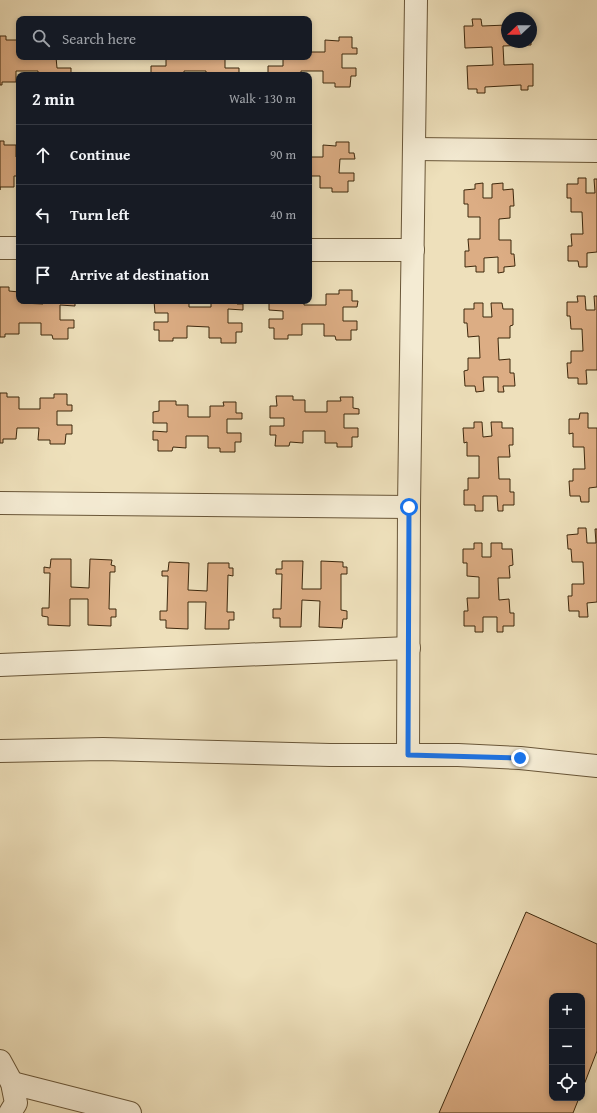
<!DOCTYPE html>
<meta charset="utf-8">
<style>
:root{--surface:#171b24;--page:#20242c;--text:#f1f3f6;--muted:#9ea1a6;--line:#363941}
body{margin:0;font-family:"Gentium Book Plus",serif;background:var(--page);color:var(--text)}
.controls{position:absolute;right:12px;bottom:12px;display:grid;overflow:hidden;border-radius:8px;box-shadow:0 2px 6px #0003}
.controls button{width:36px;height:36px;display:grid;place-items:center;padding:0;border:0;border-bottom:1px solid var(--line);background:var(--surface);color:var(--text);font:20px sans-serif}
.compass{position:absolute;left:501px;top:12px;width:36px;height:36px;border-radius:50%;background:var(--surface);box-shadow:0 2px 6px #0003;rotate:248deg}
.stop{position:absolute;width:12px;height:12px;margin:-9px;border:3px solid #1a73e8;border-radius:50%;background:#fff}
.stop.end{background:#1a73e8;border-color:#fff;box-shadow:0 1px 4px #0008}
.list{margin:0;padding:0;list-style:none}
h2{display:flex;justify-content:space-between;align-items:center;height:52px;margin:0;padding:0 16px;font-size:17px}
h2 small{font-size:13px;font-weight:400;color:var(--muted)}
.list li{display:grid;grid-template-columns:26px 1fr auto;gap:12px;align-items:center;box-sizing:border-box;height:60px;padding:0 16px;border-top:1px solid var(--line)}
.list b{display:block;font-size:15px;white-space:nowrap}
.list em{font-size:13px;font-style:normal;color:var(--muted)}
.icon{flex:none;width:22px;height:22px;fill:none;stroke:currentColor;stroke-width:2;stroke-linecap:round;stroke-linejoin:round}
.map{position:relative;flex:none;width:597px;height:1113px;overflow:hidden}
.search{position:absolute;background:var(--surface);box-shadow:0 2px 6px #0003;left:16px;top:16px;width:296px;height:44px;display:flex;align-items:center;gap:10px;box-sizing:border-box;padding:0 14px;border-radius:8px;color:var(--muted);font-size:15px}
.panel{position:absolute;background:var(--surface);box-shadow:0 2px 6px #0003;left:16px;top:72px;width:296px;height:232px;border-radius:8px}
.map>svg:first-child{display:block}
</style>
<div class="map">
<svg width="597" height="1113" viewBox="0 0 597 1113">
<rect width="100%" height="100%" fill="#eee0bb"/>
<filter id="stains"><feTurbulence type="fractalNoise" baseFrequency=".005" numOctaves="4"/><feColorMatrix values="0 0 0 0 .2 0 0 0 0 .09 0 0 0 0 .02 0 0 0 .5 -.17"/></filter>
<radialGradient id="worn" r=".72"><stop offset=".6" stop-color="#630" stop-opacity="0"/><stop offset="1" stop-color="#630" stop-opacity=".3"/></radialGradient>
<!-- building -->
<g fill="#dcad84" stroke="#3d280d">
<path d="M472,19H481L482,26L507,25V42L531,41V45L503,46L504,65L533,64V86H528V90H521V85L485,87V93H477V89H468L467,66L493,65L492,47L465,48L464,26H473Z"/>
<path d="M0,36H6V40H18L19,57H56L57,68H71V75H38V71H16V82H2V85H0Z"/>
<path d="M339,37H352V48H357V54H342V68H356V76H351L350,87H335V83H323V71H301V75L268,74V66H283V57H269H309V52H325V40L339,41Z"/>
<path d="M152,57H225V68H239V75H206V71H184V75L151,74V66H166V57Z"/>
<path d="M0,141H4V145H16V157H19V176H14V187H0V190Z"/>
<path d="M336,142H349V153H354L355,159H340L339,173H354V181H348V192H332V188H320V176H309V157H323V145L336,146Z"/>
<path d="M578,178H586V193H595L594,179H597V252L587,253V267H579L578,261H568V246H572L571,234H583L582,212H571V198H567V184H578Z"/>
<path d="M483,183V198H492V184L503,183V190L513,189L514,206H510V218L499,219V240H511V254H514L515,266L504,267V272L498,273V257L484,258V272H476V266L465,267V251H469L468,239H480V217H468V204H464V190L475,189V184Z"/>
<path d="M0,287H9V291L19,292V301H21V303L43,304V301H75V306L60,305V320H74V328H68V339H53L52,335H41V323H19V334H5V337H0Z"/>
<path d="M339,290H352V301H358L357,307H343V321H357V330H351V340H336L335,336H324V324H302V335H288V339H274V328H269V319H283V311L269,310V301H304V305H326V294H339Z"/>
<path d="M577,296H585L586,310H595L594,296H597V370H586L587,384H578V378H568L567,363H571V351H583L582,329H571L570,316H567V302H578Z"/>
<path d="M154,301H189V307H211V301H237V304H243V310L228,309V323H242V332H236V343H221V338H209V327L187,326V338H173V341H159V330H154V322H168V313H155Z"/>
<path d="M474,303H483V317H492L491,303H502L503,309H513V325L510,326V338H498L499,360L510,359V373H514L515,386H503L504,392H498V377H483L484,391L476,392L475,386H465L464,371L468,370V358H480L479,336L468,337L467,323H464V309H474Z"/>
<path d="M0,393H7V397H19V409H40V398H54V394H67V405H72V411H57V425H72V434H66L65,444H50V440H38L39,428H17L16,439H3V443H0Z"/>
<path d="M276,396H293V400H305V412H327V401H341L340,397H353V408L359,409V414H344V428H358V437H352V447H337V443H325V431H303V443L290,442L289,446H275L276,435H270V426H284V418H270V406H277Z"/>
<path d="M159,401H176V405H188V417H210V406H224L223,402H236V413H242V419H227V433H241V442H235V452H220V448H208V436H186V448L173,447L172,451H158V440H153V431L167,432V423H153V412L159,411Z"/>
<path d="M580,413H588V428H597V487L589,488V502H581L580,496H570L569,481H573V469H585L584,447H573V433L569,434V419H579Z"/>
<path d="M474,422H482L483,437L492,436L491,422H502V428H513V445H509L510,457H498L499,479H510V492H514V505H503V511H498L497,496H483V511H475V505H464V490H468V478H479V456H467V442L464,443L463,428H474Z"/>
<path d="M578,528H586L587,543H596L595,529H597V602L587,603L588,617H579V611H569L568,596H572V584H584L583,562H572L571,549H568L567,535L578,534Z"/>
<path d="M474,543H482V557H491V543H502V549H512L513,565L509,566L510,578H498L499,600L509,599L510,613H514V626H503V632H497V617H483V632H475V626H464V611H468L467,598H479V577L467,576V563H463V549H474Z"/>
<path d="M51,559H71V587L89,588L90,559L112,560L111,565L115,566V572H110L109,609H116V617H111V626L88,625V599H70V626L48,625V617L42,616V608H49L50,573H44V567L50,568Z"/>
<path d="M282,561H303L302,589H321V561L343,562V567H347V574H341V610L347,611V619H343L342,628L319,627L320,601L302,600L301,627H280V618H273V609H281L282,574H276V569H282Z"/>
<path d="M169,562L189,563L188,590L207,591L208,563H229V568H233V576L228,575L227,612H234V620H229V629H205L206,602H188V629L166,628V620H160V611H167L168,576H162V571H168Z"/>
<path d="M526,912L597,944V1051L582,1090V996H552V1098H579L573,1113H439Z"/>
</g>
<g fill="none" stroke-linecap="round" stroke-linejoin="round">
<!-- minor casing -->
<g stroke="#695638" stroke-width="24">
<g id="minor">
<path d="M414,149L597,151"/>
<path d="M0,248H19"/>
<path d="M309,250H413"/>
<path d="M0,503L409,507"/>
<path d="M0,665L409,648"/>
<path d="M0,751L103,749L330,755H458L520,758L597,766"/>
<path d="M408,755L409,507L416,0"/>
<path d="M0,1061L12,1083L16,1103L10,1113"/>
<path d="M12,1083L130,1113"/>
</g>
</g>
<!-- minor -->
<use href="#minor" stroke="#f4ebd3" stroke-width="22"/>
</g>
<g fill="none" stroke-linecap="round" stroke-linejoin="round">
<!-- route -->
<path stroke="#1a73e8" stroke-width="5" d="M409,507L408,755L520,758"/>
</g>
<rect width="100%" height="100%" filter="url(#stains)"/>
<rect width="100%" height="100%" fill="url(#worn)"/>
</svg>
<div class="controls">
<button>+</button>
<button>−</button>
<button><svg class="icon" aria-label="locate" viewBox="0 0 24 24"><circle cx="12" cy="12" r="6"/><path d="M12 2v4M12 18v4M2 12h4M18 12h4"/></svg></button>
</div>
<svg class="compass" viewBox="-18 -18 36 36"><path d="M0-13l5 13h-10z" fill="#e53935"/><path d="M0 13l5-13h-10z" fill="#9ea1a6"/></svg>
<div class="stop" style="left:409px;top:507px"></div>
<div class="stop end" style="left:520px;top:758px"></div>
<div class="search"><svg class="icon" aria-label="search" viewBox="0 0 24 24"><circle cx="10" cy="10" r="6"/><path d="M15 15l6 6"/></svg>Search here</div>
<section class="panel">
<h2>2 min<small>Walk · 130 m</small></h2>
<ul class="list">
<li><svg class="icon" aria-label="ahead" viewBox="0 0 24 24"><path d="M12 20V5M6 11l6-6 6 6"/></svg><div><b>Continue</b></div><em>90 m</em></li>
<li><svg class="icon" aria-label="left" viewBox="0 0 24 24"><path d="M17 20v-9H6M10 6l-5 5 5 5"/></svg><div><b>Turn left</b></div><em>40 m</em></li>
<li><svg class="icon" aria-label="arrive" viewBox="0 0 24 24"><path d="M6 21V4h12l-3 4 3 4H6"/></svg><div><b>Arrive at destination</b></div></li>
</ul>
</section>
</div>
